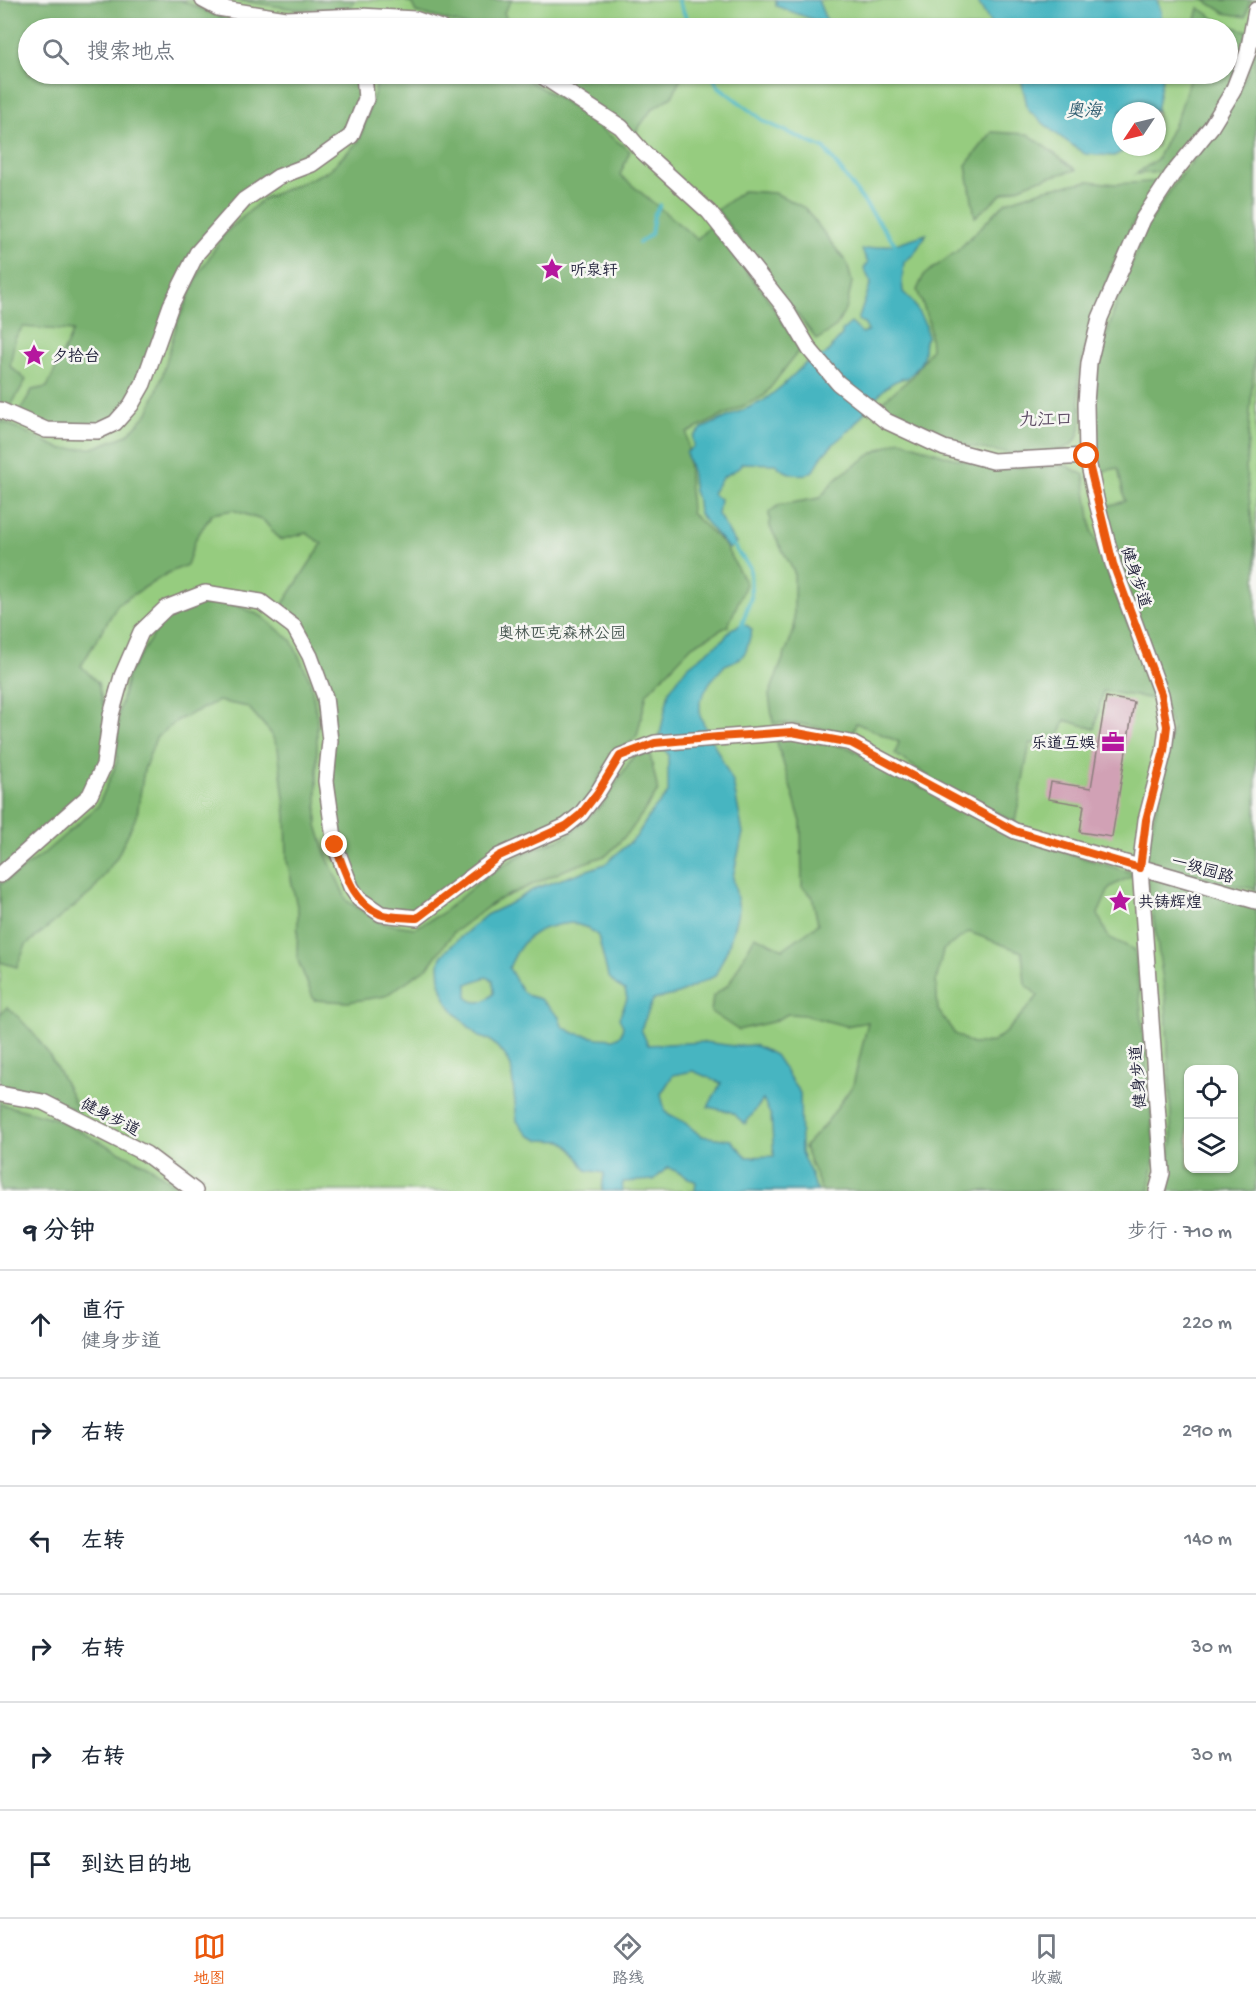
<!DOCTYPE html>
<html lang="zh">
<meta charset="utf-8">
<style>
:root{--surface:#fff;--page:#f2f2f3;--text:#1f2937;--muted:#747a83;--line:#e0e1e3;--accent:#ea580c}
body{margin:0;font-family:"Gochi Hand","LXGW WenKai TC",sans-serif;background:var(--page);color:var(--text)}
.controls{position:absolute;right:18px;bottom:18px;display:grid;overflow:hidden;border-radius:12px;box-shadow:0 2px 4px #0004}
.controls button{width:54px;height:54px;display:grid;place-items:center;padding:0;border:0;border-bottom:2px solid var(--line);background:var(--surface);color:var(--text);font:30px sans-serif}
.compass{position:absolute;left:1112px;top:102px;width:54px;height:54px;border-radius:50%;background:var(--surface);box-shadow:0 2px 4px #0004;rotate:235deg}
.stop{position:absolute;width:18px;height:18px;margin:-14px;border:4px solid #ea580c;border-radius:50%;background:#fff}
.stop.end{background:#ea580c;border-color:#fff;box-shadow:0 2px 6px #0008}
.list{margin:0;padding:0;list-style:none}
h2{display:flex;justify-content:space-between;align-items:center;height:78px;margin:0;padding:0 24px;font-size:26px}
h2 small{font-size:20px;font-weight:400;color:var(--muted)}
.list li{display:grid;grid-template-columns:39px 1fr auto;gap:18px;align-items:center;box-sizing:border-box;height:108px;padding:0 24px;border-top:2px solid var(--line)}
.list b{display:block;font-size:22px;white-space:nowrap}
.list p{margin:0;font-size:20px;white-space:nowrap;color:var(--muted)}
.list em{font-size:20px;font-style:normal;color:var(--muted)}
.icon{flex:none;width:33px;height:33px;fill:none;stroke:currentColor;stroke-width:2;stroke-linecap:round;stroke-linejoin:round}
.map{position:relative;flex:none;width:1256px;height:1191px;overflow:hidden}
.search{position:absolute;background:var(--surface);box-shadow:0 2px 4px #0004;left:18px;right:18px;top:18px;height:66px;display:flex;align-items:center;gap:15px;box-sizing:border-box;padding:0 21px;border-radius:33px;color:var(--muted);font-size:22px}
.sheet{height:726px;background:var(--surface)}
nav{display:flex;justify-content:space-around;align-items:center;box-sizing:border-box;height:84px;border-top:2px solid var(--line);background:var(--surface);font-size:16px;color:var(--muted)}
nav a{display:grid;justify-items:center;gap:3px}
nav .on{color:var(--accent)}
.map>svg:first-child{display:block}
</style>
<div class="map">
<svg width="1256" height="1191" viewBox="0 0 1256 1191">
<rect width="100%" height="100%" fill="#f6f6f2"/>
<filter id="ink" filterUnits="userSpaceOnUse"><feTurbulence type="fractalNoise" baseFrequency=".0167" numOctaves="2"/><feDisplacementMap in="SourceGraphic" scale="12" xChannelSelector="R" yChannelSelector="G"/><feConvolveMatrix kernelMatrix="1 2 1 2 8 2 1 2 1" color-interpolation-filters="sRGB"/></filter>
<filter id="wash" filterUnits="userSpaceOnUse"><feTurbulence type="fractalNoise" baseFrequency=".008" numOctaves="4" result="noise"/><feDisplacementMap in="SourceGraphic" scale="24" xChannelSelector="R" yChannelSelector="G"/><feGaussianBlur stdDeviation="1.35" result="paint"/><feColorMatrix in="noise" values="0 0 0 0 0 0 0 0 0 0 0 0 0 0 0 0 0 1.4 0 .05"/><feComposite in="paint" operator="in"/></filter>
<g filter="url(#wash)">
<rect width="100%" height="100%" fill="#f2dbbc"/>
<!-- green -->
<path fill="#96cc7f" stroke="#5c775d" stroke-width="1.5" fill-rule="evenodd" d="M0,0H1256V1191H0ZM28,28H1228V74H28ZM1121,111H1157V147H1121ZM1188,1070H1234V1168H1188Z"/>
<!-- forest -->
<g fill="#78b06e" stroke="#4d6954" stroke-width="1.5" fill-rule="evenodd">
<path d="M0,0H180L228,20L291,22H354L355,28H28V74H360L358,109L336,144L272,179L190,255L127,416L66,435L18,414L32,390L47,387L73,331L23,327L15,338L10,366L26,380L9,409L0,405Z"/>
<path d="M235,0H353L352,9H296Z"/>
<path d="M404,0H512L504,12L510,28H476L416,12L412,4Z"/>
<path d="M1204,0H1250L1246,17L1225,13Z"/>
<path d="M1199,8L1223,24L1248,31L1230,88L1171,171L1136,174L1157,159L1179,114L1191,74H1228V28H1194Z"/>
<path d="M1256,39V332L1246,467L1256,560V889L1223,884L1145,861L1172,730L1127,593L1104,507L1125,501L1118,468L1099,472L1094,434L1097,370L1118,297L1147,225L1174,185L1216,131L1248,73Z"/>
<path d="M376,74H517L565,102L630,151L620,175L697,239L710,226L764,293L800,349L764,396L687,433L691,513L724,544L746,584L728,626L692,646L647,693L637,736L608,763L587,799L557,823L414,913L382,910L361,894L344,859L332,775L306,636L281,607L322,544L306,533L280,540L264,521L233,510L212,514L196,538L187,565L168,573L118,604L81,666L98,683L105,712L103,759L86,796L0,874V420L61,449L93,448L127,435L148,413L162,377L177,323L200,272L224,234L263,199L328,171L359,141L376,88Z"/>
<path d="M547,74H679L681,78L672,97L652,109L635,133Z"/>
<path d="M992,132L1028,134L1076,170L1038,180L1002,194L975,217L966,165Z"/>
<path d="M1089,181L1115,184L1163,181C1154,193 1144,205 1136,218C1109,266 1093,318 1079,371C1075,390 1088,428 1074,442C1065,452 1052,451 1040,452C976,458 932,435 877,406L913,376L931,349L929,321L917,290L924,275L957,251L1006,202L1046,189Z"/>
<path d="M743,191L775,193L805,208L847,263L852,282L847,306L836,327L817,340L717,210Z"/>
<path d="M900,440L949,457L996,468L1067,466L1084,475L1092,532L1142,660L1154,699L1103,691L1095,729L1065,720L1055,747L1030,743L1015,822L946,788L895,754L899,742L856,723L852,735L801,724L773,723L769,695L794,630V572L770,527L769,512L779,505L820,498L835,479L873,453Z"/>
<path d="M227,601L261,616L291,640L310,680L317,718V825L327,857L347,901L381,923L415,928L441,914L486,876L519,856L567,836L603,804L634,755L650,754L658,791L631,830L607,855L567,869L496,901L453,933L428,967L385,996L348,1002L314,1000L297,958L298,911L287,861L286,815L278,748L270,732L248,707L218,701L178,720L156,738L144,770L137,815L117,857L92,892L26,945L17,967L0,962V885L42,855L98,806L117,762L118,716L128,674L162,621L193,606Z"/>
<path d="M797,738L849,748L1017,838L1136,874L1110,887L1098,914L1108,937L1135,950L1155,1154L1149,1191H822L804,1147L827,1122L853,1085L868,1022L846,1026L804,1015L788,1014L772,1022L738,1030L711,1012L713,996L729,984L755,936L783,949L818,924L812,896L802,887L801,822L776,739ZM969,932L1022,952L1025,984L1038,996L1007,1031L993,1042L972,1044L955,1034L938,1010L936,982L943,950Z"/>
<path d="M1147,875L1256,908V1191H1163L1172,1141L1166,1001ZM1188,1070H1234V1168H1188Z"/>
<path d="M7,1007C43,1037 60,1071 79,1112L34,1091L0,1086V1014Z"/>
<path d="M0,1104L53,1118L150,1167L183,1191H0Z"/>
</g>
<!-- water -->
<g fill="#46b5c1" stroke="#346c7e" stroke-width="1.5" fill-rule="evenodd">
<path d="M776,0H818L828,25L776,6Z"/>
<path d="M977,0H1157L1161,12L1162,28H993Z"/>
<path d="M1020,74H1163L1156,111H1121V147H1131L1114,156L1085,154L1055,133L1028,110Z"/>
<path d="M926,234L914,254L904,262L902,281L903,292L912,301L926,326L927,337C923,342 925,345 924,352C923,363 916,371 907,378C882,380 867,413 850,429C841,438 831,445 823,455C819,460 816,470 810,473C799,477 783,473 776,464L742,463L739,468L723,477L712,493L714,496L720,499L718,515C725,524 728,534 736,543L729,549L699,514L698,501L694,494L691,468L686,453L694,446L693,437L703,428L763,401L782,386L805,364L825,355L842,335V331L851,323L862,333L868,331L864,323L858,320L871,283L864,268L868,263L862,250L895,244Z"/>
<path d="M742,624L748,626L752,630L746,651L741,658L725,665L710,682L700,701V716L733,782L743,833L733,877L739,909L728,948L715,976L678,994L653,1000L641,1029L648,1045L704,1042L734,1046L754,1045L775,1055L800,1093L801,1153L809,1169L814,1185L818,1191H695L696,1182L668,1167L654,1180L623,1182L622,1191H602L604,1173L586,1170L574,1151L563,1141L539,1140L528,1135L517,1121L511,1066L504,1054L490,1040L479,1037L460,1018L446,1001L440,982L439,964L441,957L452,945L486,915L507,905L536,888L605,864L636,837L651,813L668,793V754L665,750L657,749L669,691L686,668L724,639L731,629ZM572,923L588,928L598,936L608,976L616,985L625,990L627,999L619,1018L623,1026L621,1035L614,1039L598,1038L574,1033L565,1028L562,1026L559,1017L540,999L529,996L522,991L509,968C522,936 538,926 572,923ZM486,977L493,980L494,993C486,1002 476,1006 467,997V984ZM693,1071L721,1083L708,1107L731,1112L745,1124L763,1100L771,1116L774,1156L747,1157L731,1140L701,1136L684,1122L665,1112L661,1094L673,1075Z"/>
</g>
<g fill="none" stroke-linecap="round" stroke-linejoin="round">
<!-- stream -->
<g stroke="#46b5c1" stroke-width="4">
<path d="M678,0L691,28"/>
<path d="M712,74L718,86L765,122L825,149L895,244V249"/>
<path d="M639,243L651,234L654,215L660,205"/>
<path d="M730,541L750,568L751,597L741,627"/>
</g>
</g>
<g id="blocks">
<!-- building -->
<path fill="#d1a1b5" d="M1106,697L1134,702L1112,837L1080,832L1084,805L1048,799L1051,782L1091,788Z"/>
</g>
</g>
<g filter="url(#ink)">
<use href="#blocks" fill-opacity="0" stroke="#8a7e7c" stroke-width="1.5"/>
<g fill="none" stroke-linecap="round" stroke-linejoin="round">
<!-- street casing -->
<g stroke="#8a7e7c" stroke-width="18">
<g id="street">
<path d="M203,0L218,8L286,19L360,16L415,19L441,28"/>
<path d="M539,74L621,127L642,151L709,212L785,308L810,350L838,383L886,421L944,448L993,461L1087,456"/>
<path d="M0,410L46,430L98,431L115,423L131,405L143,384L171,305L197,253L244,200L278,177L312,164L351,136L366,99L364,74"/>
<path d="M0,875L90,795L104,765L111,715L122,676L141,632L166,608L205,593L261,602L294,627L310,656L325,697L330,741L326,781L335,845L351,887L359,899L381,914L417,918L499,856L566,826L581,814L598,792L620,756L655,743L792,732L851,743L1015,831L1256,901"/>
<path d="M0,1094L43,1102L146,1154L195,1191"/>
<path d="M1157,1191L1162,1173L1140,868L1146,820L1164,751L1167,726L1161,694L1113,564L1097,503L1087,456L1086,403L1089,363L1100,318L1143,219L1172,175L1211,127L1233,91L1248,52L1256,10"/>
</g>
</g>
<!-- street -->
<use href="#street" stroke="#fff" stroke-width="15"/>
</g>
</g>
<g fill="none" stroke-linecap="round" stroke-linejoin="round" filter="url(#ink)">
<!-- route -->
<path stroke="#ea580c" stroke-width="8" d="M335,845C345,871 352,902 380,914C390,918 406,917 417,918L499,856L566,826L581,814L598,792L620,756L655,743L718,737L792,732L851,743L1015,831L1140,868L1146,820L1164,751L1167,726L1161,694L1113,564L1087,456"/>
</g>
<!-- icons -->
<defs>
<g id="sight-bare" transform="scale(1.8)"><path d="M0-6L1.8-2.2L6-1.7L2.9 1.2L3.7 5.4L0 3.3L-3.7 5.4L-2.9 1.2L-6-1.7L-1.8-2.2Z" fill="#b5179e" stroke="#f6f6f2" stroke-width="2.5" paint-order="stroke"/></g>
<g id="office-bare" transform="scale(1.8)"><path d="M-6-3h4V-5.5h4V-3h4V5H-6ZM-1-4.5V-3h2v-1.5ZM-6 0V1H6V0Z" fill="#b5179e" stroke="#f6f6f2" stroke-width="2.5" paint-order="stroke"/></g>
</defs>
<g fill-rule="evenodd">
<use href="#sight-bare" x="552" y="269"/>
<use href="#sight-bare" x="34" y="355"/>
<use href="#office-bare" x="1113" y="742"/>
<use href="#sight-bare" x="1120" y="901"/>
</g>
<g text-anchor="middle" stroke-width="5" stroke-linejoin="round" paint-order="stroke">
<!-- poi labels -->
<g font-size="16" fill="#22223b" stroke="#f6f6f2" text-anchor="start">
<text x="570" y="275">听泉轩</text>
<text x="52" y="361">夕拾台</text>
<text x="1095" y="748" text-anchor="end">乐道互娱</text>
<text x="1138" y="907">共铸辉煌</text>
</g>
<!-- street labels -->
<g font-size="16" fill="#22223b" stroke="#f6f6f2">
<text transform="translate(1137 577) rotate(72)" y="6">健身步道</text>
<text transform="translate(1203 868) rotate(16)" y="6">一级园路</text>
<text transform="translate(1137 1077) rotate(-94)" y="6">健身步道</text>
<text transform="translate(111 1116) rotate(27)" y="6">健身步道</text>
</g>
<!-- park labels -->
<g font-size="16" fill="#45554f" stroke="#f6f6f2">
<text x="562" y="638">奥林匹克森林公园</text>
</g>
<!-- water labels -->
<g font-size="18" font-style="italic" fill="#305d71" stroke="#f6f6f2">
<text x="1084" y="116">奥海</text>
</g>
<!-- neighbourhood labels -->
<g font-size="18" fill="#5f4e66" stroke="#f6f6f2">
<text x="1046" y="425">九江口</text>
</g>
</g>
</svg>
<div class="controls">
<button><svg class="icon" aria-label="locate" viewBox="0 0 24 24"><circle cx="12" cy="12" r="6"/><path d="M12 2v4M12 18v4M2 12h4M18 12h4"/></svg></button>
<button><svg class="icon" aria-label="layers" viewBox="0 0 24 24"><path d="M12 4l9 5-9 5-9-5zM3 14l9 5 9-5"/></svg></button>
</div>
<svg class="compass" viewBox="-18 -18 36 36"><path d="M0-13l5 13h-10z" fill="#e53935"/><path d="M0 13l5-13h-10z" fill="#747a83"/></svg>
<div class="stop" style="left:1087px;top:456px"></div>
<div class="stop end" style="left:335px;top:845px"></div>
<div class="search"><svg class="icon" aria-label="search" viewBox="0 0 24 24"><circle cx="10" cy="10" r="6"/><path d="M15 15l6 6"/></svg>搜索地点</div>
</div>
<section class="sheet">
<h2>9 分钟<small>步行 · 710 m</small></h2>
<ul class="list">
<li><svg class="icon" aria-label="ahead" viewBox="0 0 24 24"><path d="M12 20V5M6 11l6-6 6 6"/></svg><div><b>直行</b><p>健身步道</p></div><em>220 m</em></li>
<li><svg class="icon" aria-label="right" viewBox="0 0 24 24"><path d="M7 20v-9h11M14 6l5 5-5 5"/></svg><div><b>右转</b></div><em>290 m</em></li>
<li><svg class="icon" aria-label="left" viewBox="0 0 24 24"><path d="M17 20v-9H6M10 6l-5 5 5 5"/></svg><div><b>左转</b></div><em>140 m</em></li>
<li><svg class="icon" aria-label="right" viewBox="0 0 24 24"><path d="M7 20v-9h11M14 6l5 5-5 5"/></svg><div><b>右转</b></div><em>30 m</em></li>
<li><svg class="icon" aria-label="right" viewBox="0 0 24 24"><path d="M7 20v-9h11M14 6l5 5-5 5"/></svg><div><b>右转</b></div><em>30 m</em></li>
<li><svg class="icon" aria-label="arrive" viewBox="0 0 24 24"><path d="M6 21V4h12l-3 4 3 4H6"/></svg><div><b>到达目的地</b></div></li>
</ul>
</section>
<nav>
<a class="on"><svg class="icon" aria-label="map" viewBox="0 0 24 24"><path d="M3 6l6-2 6 2 6-2v14l-6 2-6-2-6 2zM9 4v14M15 6v14"/></svg>地图</a>
<a><svg class="icon" aria-label="directions" viewBox="0 0 24 24"><path d="M12 3l9 9-9 9-9-9zM9 14v-3h6M13 9l2 2-2 2"/></svg>路线</a>
<a><svg class="icon" aria-label="saved" viewBox="0 0 24 24"><path d="M7 4h10v16l-5-4-5 4z"/></svg>收藏</a>
</nav>
